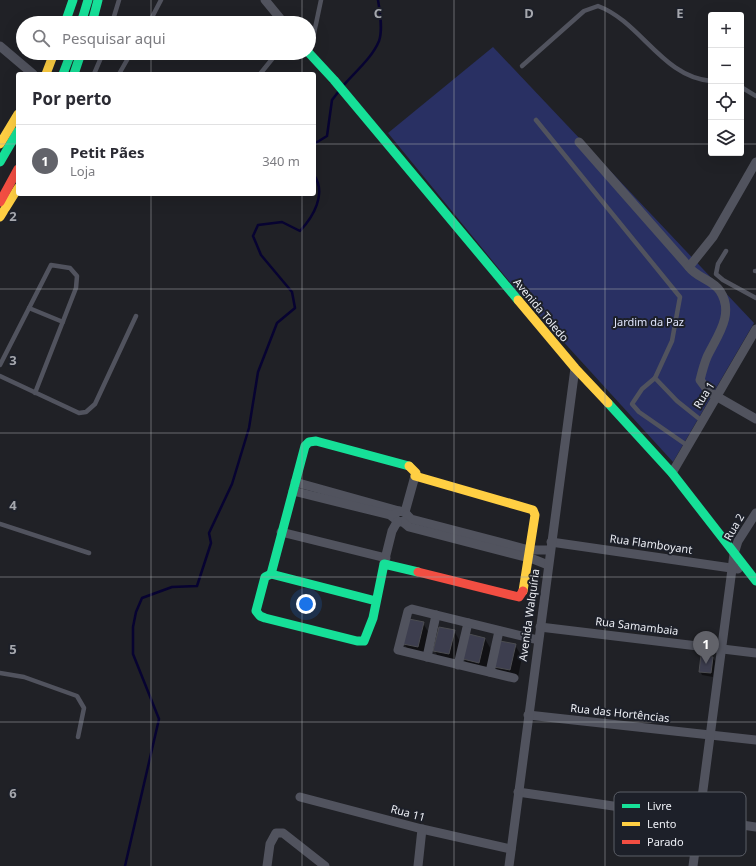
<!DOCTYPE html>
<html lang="pt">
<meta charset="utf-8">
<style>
:root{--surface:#fff;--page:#f7f7f7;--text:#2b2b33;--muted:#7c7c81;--line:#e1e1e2;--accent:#62636a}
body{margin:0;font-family:"Noto Sans",sans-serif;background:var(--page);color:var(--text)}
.controls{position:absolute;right:12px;top:12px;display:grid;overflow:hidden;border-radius:4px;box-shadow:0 4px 16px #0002}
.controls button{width:36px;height:36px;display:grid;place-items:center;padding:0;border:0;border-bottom:1px solid var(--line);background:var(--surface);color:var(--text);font:20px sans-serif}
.you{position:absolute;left:306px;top:604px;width:14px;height:14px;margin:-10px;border:3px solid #fff;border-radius:50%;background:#1a73e8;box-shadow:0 0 0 6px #1a73e833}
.badge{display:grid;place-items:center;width:26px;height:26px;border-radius:50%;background:var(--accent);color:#fff;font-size:13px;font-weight:700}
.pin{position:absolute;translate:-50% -33px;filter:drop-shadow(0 1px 2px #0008)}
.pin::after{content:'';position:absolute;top:21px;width:14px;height:12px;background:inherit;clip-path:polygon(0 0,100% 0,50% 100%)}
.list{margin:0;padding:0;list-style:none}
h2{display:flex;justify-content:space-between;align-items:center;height:52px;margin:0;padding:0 16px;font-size:17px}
h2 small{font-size:13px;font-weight:400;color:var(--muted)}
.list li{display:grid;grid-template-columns:26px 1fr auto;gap:12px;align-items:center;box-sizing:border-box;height:72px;padding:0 16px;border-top:1px solid var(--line)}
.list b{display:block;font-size:15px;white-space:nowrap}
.list p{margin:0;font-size:13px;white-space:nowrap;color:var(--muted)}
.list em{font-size:13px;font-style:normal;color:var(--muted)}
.icon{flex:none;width:22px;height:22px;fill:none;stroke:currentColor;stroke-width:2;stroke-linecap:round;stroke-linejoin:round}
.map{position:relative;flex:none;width:756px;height:866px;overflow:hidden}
.search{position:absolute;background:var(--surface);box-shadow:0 4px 16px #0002;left:16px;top:16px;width:300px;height:44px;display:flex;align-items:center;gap:10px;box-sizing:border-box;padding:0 14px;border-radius:22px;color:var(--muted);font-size:15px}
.panel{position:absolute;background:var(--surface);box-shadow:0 4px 16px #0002;left:16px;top:72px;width:300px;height:124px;border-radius:4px}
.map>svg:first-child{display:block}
</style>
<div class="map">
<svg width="756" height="866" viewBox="0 0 756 866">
<rect width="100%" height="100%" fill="#202126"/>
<!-- green -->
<path fill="#293063" d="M493,47L754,323L673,462L518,292L388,133Z"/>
<!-- shadow -->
<g fill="#0007">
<path d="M423,623L430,635L424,659L411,655L404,643Z"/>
<path d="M454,631L461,643L455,666L441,663L435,651Z"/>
<path d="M485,639L492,651L486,674L471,671L464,659Z"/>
<path d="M515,645L522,657L517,682L502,678L495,666Z"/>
<path d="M713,658L715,661L713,677L702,675L700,671Z"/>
</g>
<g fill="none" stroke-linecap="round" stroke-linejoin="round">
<!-- stream -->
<g stroke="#070331" stroke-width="2.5">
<path d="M343,86C355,72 372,58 379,41C383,30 380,12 378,0"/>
<path d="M314,144L327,136L332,100L339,91"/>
<path d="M125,866L159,719L133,654V627L136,612L142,598L172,587L197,586L211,543L209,533L232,484L249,428L258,372L277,323L295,308L292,292L261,255L253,236L258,225L282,222L300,231C313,217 327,194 314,175"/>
</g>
</g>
<!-- building -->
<g fill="#3d3e4f" stroke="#4c4d51">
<path d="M409,619L424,622L418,647L403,644Z"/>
<path d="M439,627L455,630L449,654L433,651Z"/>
<path d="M469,634L485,638L479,663L463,659Z"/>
<path d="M500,641L516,644L510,670L494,667Z"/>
<path d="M701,655L713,657L711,673L699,672Z"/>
</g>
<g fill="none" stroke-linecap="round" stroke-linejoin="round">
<!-- lane -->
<g stroke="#51535e" stroke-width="4.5">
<path d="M112,23L119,0"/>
<path d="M149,23L161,0"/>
<path d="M309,46L313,38L321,0"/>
<path d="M522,66L584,11L598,6C641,22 662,77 711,81"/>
<path d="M94,74L103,53"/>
<path d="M119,74L131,53"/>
<path d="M260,74L277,53"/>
<path d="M741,87L756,96"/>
<path d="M536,120L680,297L672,341L655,378L677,401L702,421"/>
<path d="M726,251L718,264L716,274L723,280L756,298"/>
<path d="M755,271H756"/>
<path d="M29,308L63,322"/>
<path d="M0,365L51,265L70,268L77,276L76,288L35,393"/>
<path d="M0,376L79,413L86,412L95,404L136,316"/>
<path d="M655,378L642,389L632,404L639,412L688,446"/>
<path d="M0,524L89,553"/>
<path d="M0,673L24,677L77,696L84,708L78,737"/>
</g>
<!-- street -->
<g stroke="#51535e" stroke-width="9">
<path d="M265,0L284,23"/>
<path d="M0,46L33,74"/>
<path d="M579,142L689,267"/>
<path d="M756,162L713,237L689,267C697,278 713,280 720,291C735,314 717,336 707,357C704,364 702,372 700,380L709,392L756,419"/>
<path d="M672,473L756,329"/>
<path d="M295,482L399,511"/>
<path d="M293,491L390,515L399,522L405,521L407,515L405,512L399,511L395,514V518"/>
<path d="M405,512L415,476"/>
<path d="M407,515L411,519L529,550H550"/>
<path d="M403,522L409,527L533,559L548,565"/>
<path d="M281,532L386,558"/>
<path d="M551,542L738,569"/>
<path d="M384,563L392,531L397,522"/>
<path d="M540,627L756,653"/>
<path d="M427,657L436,615"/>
<path d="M458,665L468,623"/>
<path d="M490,672L499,631"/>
<path d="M514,678L398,650L408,611L412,609L538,640"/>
<path d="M528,715L756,740"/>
<path d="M518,792L756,827"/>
<path d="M300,797L422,829L511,849"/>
<path d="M267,866L270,844L276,833H283L325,866"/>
<path d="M418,866L422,829"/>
<path d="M509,866L575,368"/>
<path d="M693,866L734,554L738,541L756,513"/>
</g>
<!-- fast -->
<g stroke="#16e098" stroke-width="9">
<path d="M65,23L73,0"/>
<path d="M81,23L88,0"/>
<path d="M92,23L98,0"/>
<path d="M309,53L334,80L518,300"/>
<path d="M63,74L71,53"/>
<path d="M74,74L81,53"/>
<path d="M0,162L18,131"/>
<path d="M608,403L672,473L756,581"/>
<path d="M271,574L305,446L309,442L316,441L409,466"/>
<path d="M376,601L271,574L265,577L256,611L260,616L265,618L357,641H364L373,618L384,564L418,572"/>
</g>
<!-- slow -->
<g stroke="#ffcf43" stroke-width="9">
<path d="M46,74L54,53"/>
<path d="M0,144L18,114"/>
<path d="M0,217L18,188"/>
<path d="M518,300L575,368L608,403"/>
<path d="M409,466L416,473L415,476L533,510L535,515L523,591"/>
</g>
<!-- jam -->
<g stroke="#f24e42" stroke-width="9">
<path d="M0,202L18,169"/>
<path d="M418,572L519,597L523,591"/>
</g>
</g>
<!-- grid -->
<path fill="none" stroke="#a5a7ad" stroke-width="1" stroke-opacity="0.55" d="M151,0V23M302,0V23M454,0V866M605,0V866M151,53V74M302,53V74M0,144H18M314,144H711M741,144H756M151,194V866M302,194V866M0,289H756M0,433H756M0,577H756M0,722H756"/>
<g text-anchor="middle" stroke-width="4" stroke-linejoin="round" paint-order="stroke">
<!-- street labels -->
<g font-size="11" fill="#edeff5" stroke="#1d2029">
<text transform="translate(541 310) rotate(50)" y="4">Avenida Toledo</text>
<text transform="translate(704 395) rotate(-58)" y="4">Rua 1</text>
<text transform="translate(734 527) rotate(-60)" y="4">Rua 2</text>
<text transform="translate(651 544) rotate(8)" y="4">Rua Flamboyant</text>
<text transform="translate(529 615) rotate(-82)" y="4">Avenida Walquíria</text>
<text transform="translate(637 626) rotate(7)" y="4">Rua Samambaia</text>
<text transform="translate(620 713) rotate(6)" y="4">Rua das Hortências</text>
<text transform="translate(408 813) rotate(15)" y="4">Rua 11</text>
</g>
<!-- park labels -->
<g font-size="11" fill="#dee3fa" stroke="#1d2029">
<text x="649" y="326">Jardim da Paz</text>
</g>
</g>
<!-- legend -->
<rect x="614" y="792" width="132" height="64" rx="6" fill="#1d2029" stroke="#5b5e66" stroke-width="1"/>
<rect x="622" y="804" width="18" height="4" fill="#16e098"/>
<rect x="622" y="822" width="18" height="4" fill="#ffcf43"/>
<rect x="622" y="840" width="18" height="4" fill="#f24e42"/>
<g font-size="11" fill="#edeff5">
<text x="647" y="810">Livre</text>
<text x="647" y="828">Lento</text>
<text x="647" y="846">Parado</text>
</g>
<g font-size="13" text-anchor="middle" font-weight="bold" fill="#a5a7ad" stroke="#1d2029" stroke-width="4" stroke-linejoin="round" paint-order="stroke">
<text x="378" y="18">C</text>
<text x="529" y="18">D</text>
<text x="680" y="18">E</text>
<text x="13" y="221">2</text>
<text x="13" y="365">3</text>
<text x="13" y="510">4</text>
<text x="13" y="654">5</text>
<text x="13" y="798">6</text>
</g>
</svg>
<div class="controls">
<button>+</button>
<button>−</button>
<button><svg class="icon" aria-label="locate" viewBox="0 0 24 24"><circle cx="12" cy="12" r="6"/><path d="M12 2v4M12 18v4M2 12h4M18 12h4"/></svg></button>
<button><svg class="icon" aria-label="layers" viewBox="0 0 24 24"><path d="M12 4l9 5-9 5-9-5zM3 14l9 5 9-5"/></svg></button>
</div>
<div class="you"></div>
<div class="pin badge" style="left:706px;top:664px">1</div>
<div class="search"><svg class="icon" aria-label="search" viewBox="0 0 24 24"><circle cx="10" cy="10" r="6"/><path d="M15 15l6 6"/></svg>Pesquisar aqui</div>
<section class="panel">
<h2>Por perto<small></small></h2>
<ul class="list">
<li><span class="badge">1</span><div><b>Petit Pães</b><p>Loja</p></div><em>340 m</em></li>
</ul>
</section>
</div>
